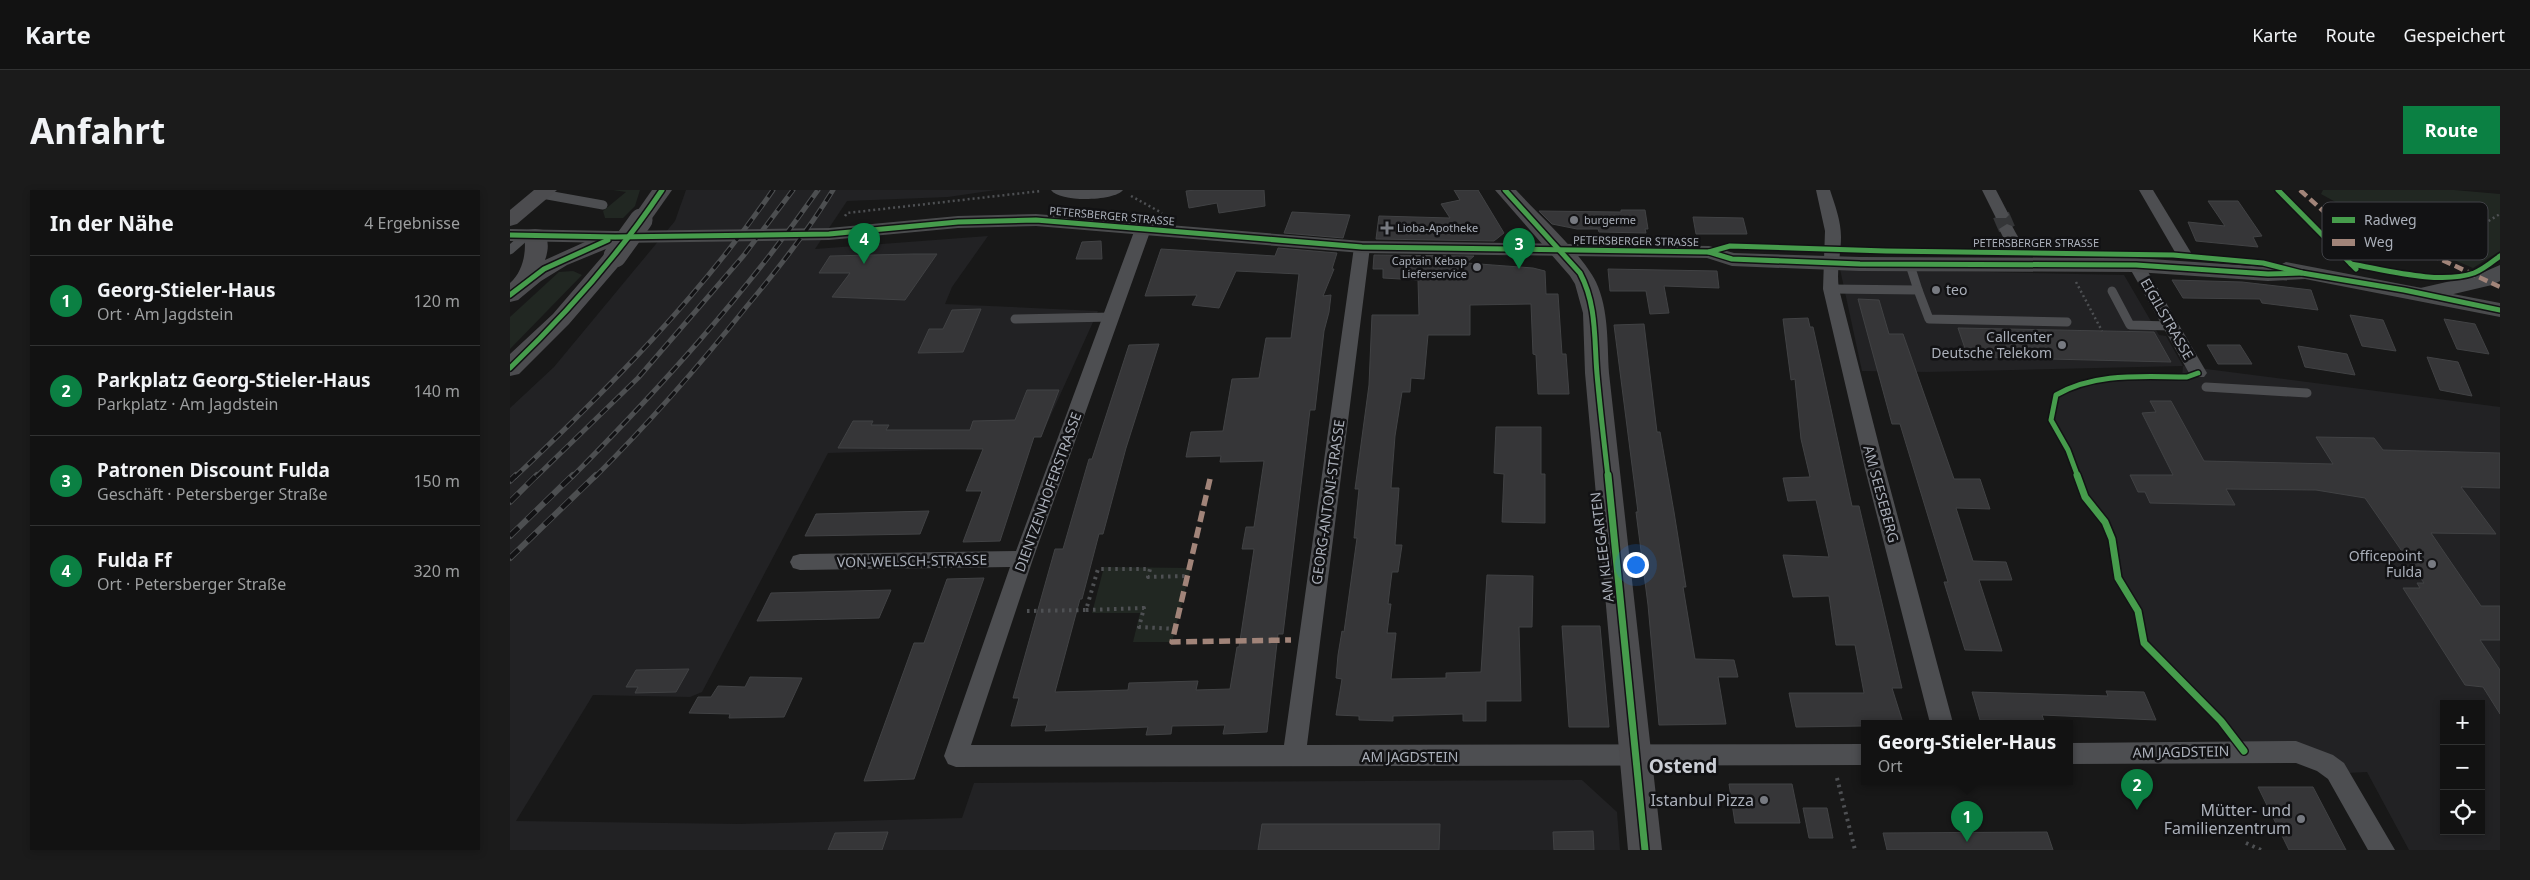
<!DOCTYPE html>
<html lang="de">
<meta charset="utf-8">
<style>
:root{--surface:#121212;--page:#1b1b1b;--text:#f1f3f6;--muted:#9c9e9f;--line:#313232;--accent:#0b8043}
body{margin:0;font-family:"Noto Sans",sans-serif;background:var(--page);color:var(--text)}
.controls{position:absolute;right:15px;bottom:15px;display:grid;overflow:hidden;border-radius:0px;box-shadow:0 2px 8px #0003}
.controls button{width:45px;height:45px;display:grid;place-items:center;padding:0;border:0;border-bottom:1px solid var(--line);background:var(--surface);color:var(--text);font:25px sans-serif}
.you{position:absolute;left:1125px;top:374px;width:18px;height:18px;margin:-12px;border:4px solid #fff;border-radius:50%;background:#1a73e8;box-shadow:0 0 0 8px #1a73e833}
.badge{display:grid;place-items:center;width:32px;height:32px;border-radius:50%;background:var(--accent);color:#fff;font-size:16px;font-weight:700}
.pin{position:absolute;translate:-50% -41px;filter:drop-shadow(0 1px 2px #0008)}
.pin::after{content:'';position:absolute;top:26px;width:18px;height:15px;background:inherit;clip-path:polygon(0 0,100% 0,50% 100%)}
.popup{position:absolute;left:1351px;top:530px;width:212px;height:65px;box-sizing:border-box;display:grid;place-content:center;border-radius:0px;background:var(--surface);filter:drop-shadow(0 1px 4px #0005);font-size:16px;white-space:nowrap;color:var(--muted)}
.popup b{font-size:19px;color:var(--text)}
.popup::after{content:'';position:absolute;left:50%;top:100%;margin-left:-10px;border:10px solid transparent;border-top-color:var(--surface)}
.list{margin:0;padding:0;list-style:none}
h2{display:flex;justify-content:space-between;align-items:center;height:65px;margin:0;padding:0 20px;font-size:21px}
h2 small{font-size:16px;font-weight:400;color:var(--muted)}
.list li{display:grid;grid-template-columns:32px 1fr auto;gap:15px;align-items:center;box-sizing:border-box;height:90px;padding:0 20px;border-top:1px solid var(--line)}
.list b{display:block;font-size:19px;white-space:nowrap}
.list p{margin:0;font-size:16px;white-space:nowrap;color:var(--muted)}
.list em{font-size:16px;font-style:normal;color:var(--muted)}
.icon{flex:none;width:28px;height:28px;fill:none;stroke:currentColor;stroke-width:2;stroke-linecap:round;stroke-linejoin:round}
.map{position:relative;flex:none;width:1990px;height:660px;overflow:hidden;border-radius:0px}
header{display:flex;align-items:center;gap:30px;box-sizing:border-box;height:70px;padding:0 25px;background:var(--surface);border-bottom:1px solid var(--line)}
header strong{font-size:24px}
nav{display:flex;gap:28px;margin-inline-start:auto;font-size:18px}
.intro{display:flex;align-items:center;justify-content:space-between;box-sizing:border-box;height:120px;padding:0 30px}
h1{margin:0;font-size:35px}
.button{padding:12px 22px;border-radius:0px;background:var(--accent);color:#fff;font-size:18px;font-weight:700}
main{display:flex;gap:30px;padding:0 30px}
aside{flex:1;background:var(--surface);border-radius:0px;box-shadow:0 2px 8px #0003}
.map>svg:first-child{display:block}
</style>
<header>
<strong>Karte</strong>
<nav><a>Karte</a><a>Route</a><a>Gespeichert</a></nav>
</header>
<div class="intro"><h1>Anfahrt</h1><a class="button">Route</a></div>
<main>
<aside>
<h2>In der Nähe<small>4 Ergebnisse</small></h2>
<ul class="list">
<li><span class="badge">1</span><div><b>Georg-Stieler-Haus</b><p>Ort · Am Jagdstein</p></div><em>120 m</em></li>
<li><span class="badge">2</span><div><b>Parkplatz Georg-Stieler-Haus</b><p>Parkplatz · Am Jagdstein</p></div><em>140 m</em></li>
<li><span class="badge">3</span><div><b>Patronen Discount Fulda</b><p>Geschäft · Petersberger Straße</p></div><em>150 m</em></li>
<li><span class="badge">4</span><div><b>Fulda Ff</b><p>Ort · Petersberger Straße</p></div><em>320 m</em></li>
</ul>
</aside>
<div class="map">
<svg width="1990" height="660" viewBox="0 0 1990 660">
<rect width="100%" height="100%" fill="#181818"/>
<!-- built -->
<g fill="#222224" fill-rule="evenodd">
<path d="M176,0H486L438,7L337,11L305,59L478,46L442,97L435,114L588,121L531,247H498L491,258L318,263L192,502L180,507L83,505L6,631L230,634L452,628L464,593L1072,590L1107,622L1110,660H0V218L44,177L165,31Z"/>
<path d="M1330,79L1614,85L1649,145L1656,146L1673,176L1990,217V660H1899L1857,582L1837,583L1735,560L1711,531L1634,453L1628,421L1608,388L1602,349L1595,332L1575,307L1558,260L1541,230L1542,216L1546,205L1557,197L1593,190L1672,188L1673,176L1417,182L1352,181ZM1934,514H1971V641H1934Z"/>
</g>
<!-- green -->
<g fill="#212722">
<path d="M103,0H130L125,16L113,28H95L93,21L116,2Z"/>
<path d="M1813,0H1944L1990,4V61L1963,78L1937,67L1936,62L1879,50L1845,37L1831,23V15L1811,4Z"/>
<path d="M63,81L72,85L0,159V127L49,82Z"/>
<path d="M594,377L681,378L662,452H623L630,423H582Z"/>
</g>
<!-- building -->
<g fill="#363638" stroke="#414244">
<path d="M686,0H754L755,16L709,23L707,13L679,18L676,1Z"/>
<path d="M944,0H968L994,43L984,51L866,49L869,26L940,28L931,14L950,10Z"/>
<path d="M1698,11H1728L1752,46L1743,47L1748,57L1686,51L1678,32L1715,36Z"/>
<path d="M1111,20H1135L1138,39H1135L1136,43L1089,42L1088,39H1067L1042,34L1029,21L1111,22Z"/>
<path d="M782,22L840,25L833,48L774,43Z"/>
<path d="M1183,27L1233,28L1237,44H1186Z"/>
<path d="M591,51L592,69H566L572,52Z"/>
<path d="M768,58L827,63L822,79H824L813,106L821,105L819,122L814,141L805,220H800L773,444H768L757,542L713,544L715,535L662,536L661,544L636,545L638,537L535,541L537,535L501,536L509,508H503L545,359H553L579,269H582L619,155L649,154L616,258L593,344H589L572,409H570L545,502L618,500L619,493L688,491L686,500L720,499L727,457H729L744,359H732L736,337H744L754,271L710,272L711,266L676,267L681,242L713,241L722,189L749,188L756,148H781L789,84L726,81L709,118L682,115L687,105L635,106L651,59L765,66Z"/>
<path d="M403,64H427L395,110L322,107L340,83H309L320,66Z"/>
<path d="M864,65L964,66L956,73L1023,78L1035,81L1036,104H1048L1052,164H1056L1059,204H1028L1026,165L1023,164L1021,114L960,115V145H918L914,189L901,188L900,202H892L885,246L881,298H889L885,355H892L888,382H882L878,414H881L877,443H886L881,489L936,488V483L971,482L977,385L1023,386L1022,437H1009L1011,511H976V531H953V524L883,526V531L849,530V526L826,525L832,489L826,488L828,465L832,441L834,442L847,348H844L849,299H845L859,195L862,125H909L908,90L873,88V79H863Z"/>
<path d="M1098,79L1207,81L1209,98L1154,96L1159,123L1140,124L1136,101H1100Z"/>
<path d="M1662,90L1732,92L1801,100L1808,120L1752,113L1750,109L1673,108Z"/>
<path d="M1348,109L1369,110L1379,144H1393L1444,289H1470L1480,319L1446,318L1463,371L1496,372L1502,390H1469L1492,461L1455,460L1434,392H1438L1390,234H1382Z"/>
<path d="M471,119L453,162L408,163L419,139H433L442,120Z"/>
<path d="M1840,125L1873,130L1886,161L1852,156Z"/>
<path d="M1298,128L1300,137H1303L1311,173L1342,316H1349L1384,464L1392,498H1382L1393,533H1351L1352,536L1286,537L1279,503H1354L1345,455H1326L1319,406L1283,407L1273,365L1319,367L1306,310L1278,311L1273,288L1300,287L1291,249L1285,189L1281,190L1273,129Z"/>
<path d="M1934,129L1965,134L1979,164L1947,159Z"/>
<path d="M1134,134L1147,242H1150L1164,322L1176,397H1173L1185,469L1224,470L1228,487H1208L1216,534L1149,535L1138,415L1126,322H1128L1104,135Z"/>
<path d="M1448,138L1644,142L1661,172L1458,167Z"/>
<path d="M1697,155H1730L1742,174H1708Z"/>
<path d="M1788,156L1837,164L1845,185L1795,177Z"/>
<path d="M1917,167L1948,172L1962,206L1930,200Z"/>
<path d="M517,200H549L531,247H524L490,351L453,352L472,301H456L473,259L328,258L343,231H363L361,235H379L376,240H460L463,231L505,230Z"/>
<path d="M1640,211H1661L1694,271L1823,274L1806,247L1864,248L1873,260L1990,263V298L1951,297L1986,344L1921,343L1971,416H1990V450H1970L1990,480V524L1973,497L1955,495L1893,398H1910L1907,393H1914L1855,308L1806,300L1716,299L1725,315L1640,313L1635,302H1628L1620,285H1663L1632,223L1646,222Z"/>
<path d="M986,237H1031V284H1035V333L992,332L994,284L984,283Z"/>
<path d="M419,321L410,344L295,346L306,324Z"/>
<path d="M474,388L404,589L354,591L404,453H414L437,389Z"/>
<path d="M381,400L369,428L247,431L261,403Z"/>
<path d="M1052,436H1090L1099,537H1059Z"/>
<path d="M179,479L166,502L125,503L128,497H116L126,480Z"/>
<path d="M240,487L292,488L274,527L219,528L220,524L179,523L188,507H201L208,496L235,497Z"/>
<path d="M1596,501L1634,502L1646,530L1532,525L1534,531L1470,530L1462,502L1598,506Z"/>
<path d="M1219,594H1282L1290,633H1225Z"/>
<path d="M1748,597H1803L1836,660H1779Z"/>
<path d="M1293,618H1317L1323,648H1299Z"/>
<path d="M752,634H930L929,660H748Z"/>
<path d="M1083,641L1084,660H1044L1043,642Z"/>
<path d="M378,642L372,660H318L325,643Z"/>
<path d="M1537,642L1543,660H1377L1373,643Z"/>
</g>
<g fill="none" stroke-linecap="round" stroke-linejoin="round">
<!-- street-tunnel -->
<path stroke="#353638" stroke-width="17" stroke-dasharray="17 9" stroke-linecap="butt" d="M1491,25L1497,39"/>
<!-- path-far1 -->
<g stroke="#4e5053" stroke-width="2.5" stroke-dasharray="2 3" stroke-linecap="butt">
<path d="M621,6L652,23"/>
<path d="M335,26L337,23L531,1"/>
<path d="M1911,60L1936,57L1990,24"/>
<path d="M1566,92L1592,141"/>
</g>
<!-- path -->
<g stroke="#4e5053" stroke-width="4" stroke-dasharray="2.5 4.5" stroke-linecap="butt">
<path d="M576,420L634,418L629,437L666,439"/>
<path d="M517,421L576,420L588,379H640L638,387L679,386"/>
<path d="M1327,588L1345,660"/>
<path d="M1736,653L1751,660"/>
</g>
<!-- lane -->
<g stroke="#4d4e51" stroke-width="9">
<path d="M32,4L93,15"/>
<path d="M0,60L17,45"/>
<path d="M1400,75L1408,100"/>
<path d="M1321,99L1408,100L1419,129L1557,132"/>
<path d="M1602,101L1620,135L1661,136"/>
<path d="M505,129L602,127"/>
<path d="M1696,197L1797,203"/>
</g>
<!-- street -->
<g fill="#4d4e51" fill-rule="evenodd">
<path d="M541,0H613C605,11 550,13 541,0Z"/>
<path d="M1306,0H1320C1325,15 1331,31 1331,47C1331,65 1326,81 1329,99L1375,279L1443,533H1420L1355,279L1313,99L1315,41Z"/>
<path d="M1472,0H1486L1499,25L1496,28H1486Z"/>
<path d="M1629,0H1643L1683,66L1681,69H1669Z"/>
<path d="M633,34L641,39L523,369L461,555H774L844,57L852,52L860,57L797,555L1354,554V575L446,577L438,574L434,566L500,377L290,380L283,378L280,372L283,366L290,364L506,361L625,39Z"/>
<path d="M1497,34L1502,36L1517,63L1515,66H1503L1501,63L1489,39Z"/>
<path d="M1626,70L1634,75L1697,183L1694,187H1682L1679,183L1618,75Z"/>
<path d="M1786,551L1823,565L1834,573L1885,660H1858L1818,589L1807,581L1786,573L1560,574V553Z"/>
</g>
<!-- secondary -->
<g fill="#4c4c4f" fill-rule="evenodd">
<path d="M24,0H47L7,34L0,36V20Z"/>
<path d="M142,0H162L138,34L131,36L124,34L121,30Z"/>
<path d="M985,0H1006C1028,24 1073,65 1086,92C1099,120 1097,153 1099,183L1152,660H1118L1075,183L1073,123L1065,94L1060,86Z"/>
<path d="M25,39L33,40C39,50 39,59 35,70L97,42L105,41L113,42L116,47L113,52L57,75L31,91L8,110L0,112V93C13,82 17,61 14,45L17,40Z"/>
<path d="M105,59L113,61L116,66L113,71L59,134L9,184L0,186V164L43,124L97,61Z"/>
</g>
<!-- primary -->
<path fill="#4a4b4d" fill-rule="evenodd" d="M526,24L852,51L1199,56L1224,63L1350,67L1626,68L1758,77H1766L1776,72L1990,113V127L1795,89L1758,91L1626,82L1350,81L1222,76L1197,68L852,63L526,36L448,38L319,50L105,53L0,51V39L105,41L319,38L448,26Z"/>
<!-- highway -->
<path fill="#4a4b4e" fill-rule="evenodd" d="M1990,75V91L1982,95L1914,111L1906,109L1903,104L1906,99L1967,85Z"/>
<!-- rail-far1 casing -->
<g stroke="#4d4f51" stroke-width="5">
<g id="rail-far1">
<path d="M5,287C99,198 189,107 263,0"/>
<path d="M26,287L128,188L234,65L283,0"/>
<path d="M62,287C151,197 235,104 308,0"/>
<path d="M85,287C139,233 189,176 237,116C268,79 298,41 323,0"/>
</g>
</g>
<!-- rail casing -->
<g stroke="#4d4f51" stroke-width="6">
<g id="rail">
<path d="M0,291L6,285"/>
<path d="M0,312L27,285"/>
<path d="M0,346L63,285"/>
<path d="M0,368L86,285"/>
</g>
</g>
<!-- rail-far1 -->
<use href="#rail-far1" stroke="#121214" stroke-width="3" stroke-dasharray="9" stroke-linecap="butt"/>
<!-- rail -->
<use href="#rail" stroke="#121214" stroke-width="4.5" stroke-dasharray="12" stroke-linecap="butt"/>
<!-- secondary-bridge -->
<path stroke="#4c4c4f" stroke-width="23" d="M105,66L131,30"/>
<!-- quiet-far1 -->
<path stroke="#a18479" stroke-width="4.5" stroke-dasharray="9 4.5" stroke-linecap="butt" d="M1790,0L1822,29L1844,41L1882,55L1911,60L1990,97"/>
<!-- quiet -->
<path stroke="#a18479" stroke-width="5.5" stroke-dasharray="11 5.5" stroke-linecap="butt" d="M700,289L662,452L781,450"/>
<!-- cycleway-far1 casing -->
<g stroke="#121214" stroke-width="8">
<g id="cycleway-far1">
<path d="M995,0L1070,83C1087,115 1084,149 1087,184C1090,218 1094,252 1098,287"/>
<path d="M1768,0L1846,79"/>
<path d="M0,45L105,47L319,44L448,32L526,30L852,57L1199,62L1222,69L1350,74L1626,75L1758,84L1792,83"/>
<path d="M1199,62L1220,56L1376,61L1663,65L1753,73L1792,83L1894,100L1990,120"/>
<path d="M1841,74C1876,80 1930,95 1964,83C1974,79 1982,72 1990,66"/>
<path d="M0,105L34,79L98,50"/>
<path d="M0,178C57,123 108,66 152,0"/>
<path d="M1568,287L1558,260L1541,230L1546,205C1586,182 1633,187 1677,187L1688,183"/>
</g>
</g>
<!-- cycleway casing -->
<g stroke="#121214" stroke-width="10">
<g id="cycleway">
<path d="M1098,285L1135,660"/>
<path d="M1567,285L1575,307L1595,332L1602,349L1608,388L1628,421L1634,453L1711,531L1734,561"/>
</g>
</g>
<!-- cycleway-far1 -->
<use href="#cycleway-far1" stroke="#469c4c" stroke-width="5"/>
<!-- cycleway -->
<use href="#cycleway" stroke="#469c4c" stroke-width="7"/>
</g>
<!-- markers -->
<g fill="#777a81" stroke="#121214" stroke-width="2">
<circle cx="1064" cy="30" r="5"/>
<path d="M874.5 30.5h5v5h5v5h-5v5h-5v-5h-5v-5h5z"/>
<circle cx="967" cy="77" r="5"/>
<circle cx="1426" cy="100" r="5"/>
<circle cx="1552" cy="155" r="5"/>
<circle cx="1922" cy="374" r="5"/>
<circle cx="1254" cy="610" r="5"/>
<circle cx="1791" cy="629" r="5"/>
</g>
<g text-anchor="middle" stroke-width="5" stroke-linejoin="round" paint-order="stroke">
<!-- far-street labels -->
<g font-size="11" fill="#aaafb9" stroke="#121214">
<text transform="translate(602 26) rotate(5)" y="4">PETERSBERGER STRASSE</text>
<text transform="translate(1126 51) rotate(1)" y="4">PETERSBERGER STRASSE</text>
<text x="1526" y="57">PETERSBERGER STRASSE</text>
</g>
<!-- far-poi labels -->
<g font-size="11" fill="#aaafb9" stroke="#121214" text-anchor="start">
<text x="1074" y="34">burgerme</text>
<text x="887" y="42">Lioba-Apotheke</text>
<text x="957" y="75" text-anchor="end">Captain Kebap<tspan x="957" dy="13">Lieferservice</tspan></text>
</g>
<!-- poi labels -->
<g font-size="14" fill="#aaafb9" stroke="#121214" text-anchor="end">
<text x="1436" y="105" text-anchor="start">teo</text>
<text x="1542" y="152">Callcenter<tspan x="1542" dy="16">Deutsche Telekom</tspan></text>
<text x="1912" y="371">Officepoint<tspan x="1912" dy="16">Fulda</tspan></text>
</g>
<!-- street labels -->
<g font-size="14" fill="#aaafb9" stroke="#121214">
<text transform="translate(1657 129) rotate(60)" y="5">EIGILSTRASSE</text>
<text transform="translate(538 302) rotate(-70)" y="5">DIENTZENHOFERSTRASSE</text>
<text transform="translate(1371 304) rotate(75)" y="5">AM SEESEBERG</text>
<text transform="translate(818 312) rotate(-82)" y="5">GEORG-ANTONI-STRASSE</text>
<text transform="translate(1092 357) rotate(-97)" y="5">AM KLEEGARTEN</text>
<text transform="translate(402 371) rotate(-1)" y="5">VON-WELSCH-STRASSE</text>
<text transform="translate(1671 562) rotate(-1)" y="5">AM JAGDSTEIN</text>
<text x="900" y="572">AM JAGDSTEIN</text>
</g>
<!-- near-poi labels -->
<g font-size="16" fill="#aaafb9" stroke="#121214" text-anchor="end">
<text x="1244" y="616">Istanbul Pizza</text>
<text x="1781" y="626">Mütter- und<tspan x="1781" dy="18">Familienzentrum</tspan></text>
</g>
<!-- district labels -->
<g font-size="19" font-weight="bold" fill="#cbced5" stroke="#121214">
<text x="1173" y="583">Ostend</text>
</g>
</g>
<!-- legend -->
<rect x="1812" y="12" width="166" height="58" rx="8" fill="#121214" stroke="#404146" stroke-width="1"/>
<rect x="1822" y="27" width="23" height="6" fill="#469c4c"/>
<rect x="1822" y="49" width="23" height="7" fill="#a18479"/>
<g font-size="14" fill="#aaafb9">
<text x="1854" y="35">Radweg</text>
<text x="1854" y="57">Weg</text>
</g>
</svg>
<div class="controls">
<button>+</button>
<button>−</button>
<button><svg class="icon" aria-label="locate" viewBox="0 0 24 24"><circle cx="12" cy="12" r="6"/><path d="M12 2v4M12 18v4M2 12h4M18 12h4"/></svg></button>
</div>
<div class="you"></div>
<div class="pin badge" style="left:1457px;top:652px">1</div>
<div class="popup"><b>Georg-Stieler-Haus</b>Ort</div>
<div class="pin badge" style="left:1627px;top:620px">2</div>
<div class="pin badge" style="left:1009px;top:79px">3</div>
<div class="pin badge" style="left:354px;top:74px">4</div>
</div>
</main>
